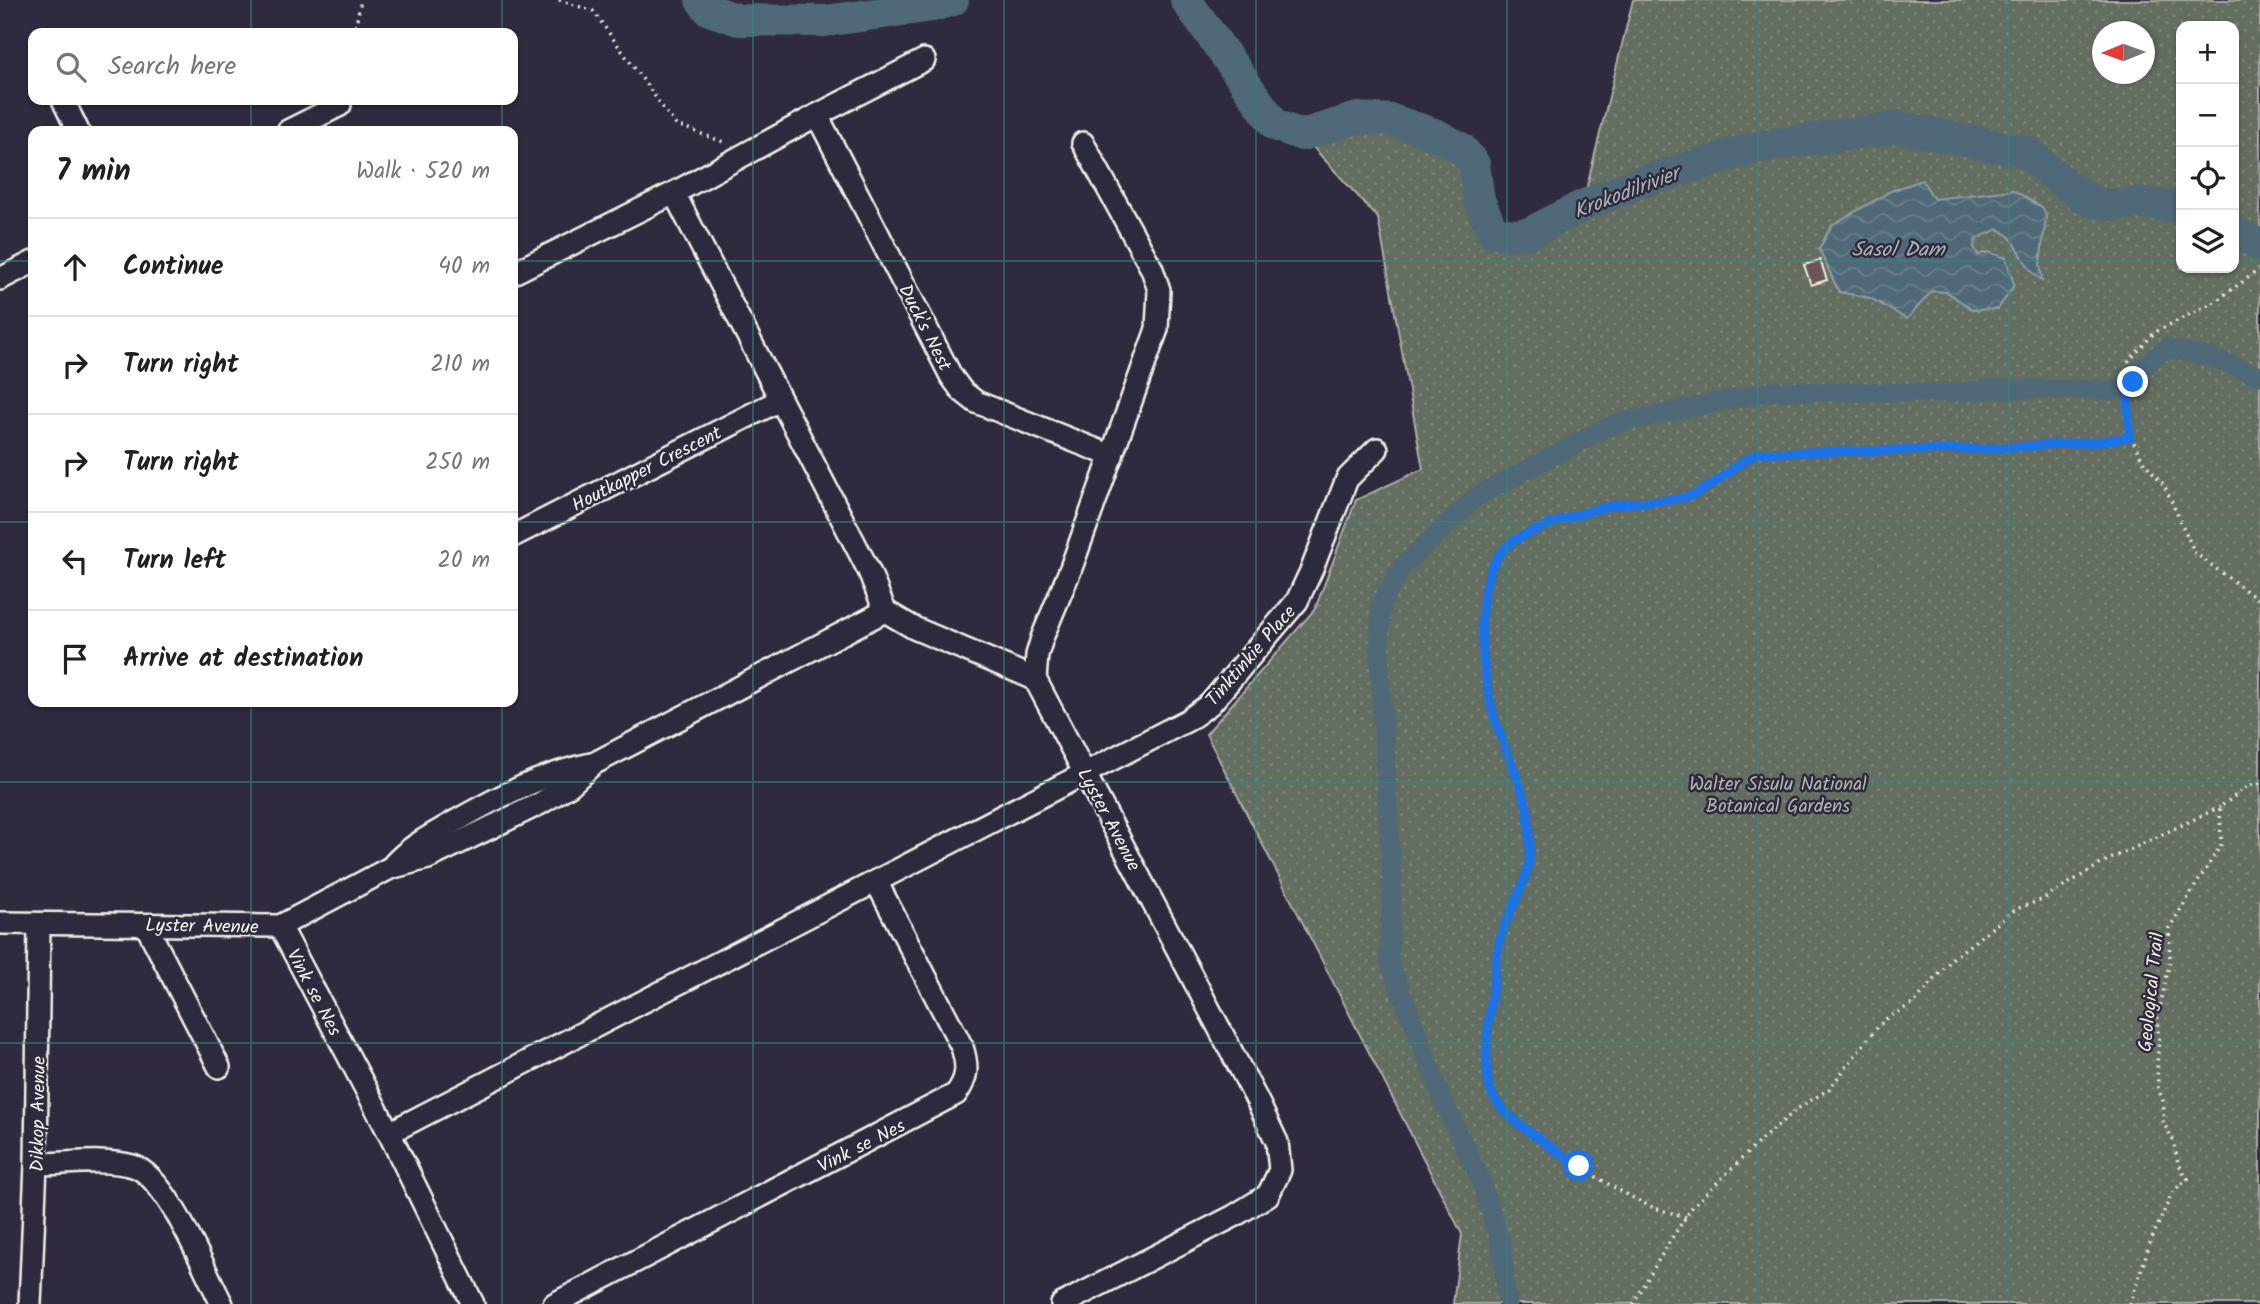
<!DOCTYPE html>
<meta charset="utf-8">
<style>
:root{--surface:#fff;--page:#f6f6f6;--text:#202124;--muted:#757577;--line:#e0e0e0}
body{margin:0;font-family:Kalam,sans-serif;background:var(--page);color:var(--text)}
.controls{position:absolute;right:21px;top:21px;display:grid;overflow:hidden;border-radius:14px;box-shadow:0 2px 5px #0004}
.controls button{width:63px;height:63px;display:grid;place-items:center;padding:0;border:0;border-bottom:2px solid var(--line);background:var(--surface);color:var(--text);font:35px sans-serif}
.compass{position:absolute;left:2092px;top:21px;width:63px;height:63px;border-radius:50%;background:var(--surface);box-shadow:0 2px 5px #0004;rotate:269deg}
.stop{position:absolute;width:21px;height:21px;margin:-16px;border:5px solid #1a73e8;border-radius:50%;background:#fff}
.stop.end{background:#1a73e8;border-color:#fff;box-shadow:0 2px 7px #0008}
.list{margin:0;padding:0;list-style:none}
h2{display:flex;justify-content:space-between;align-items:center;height:91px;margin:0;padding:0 28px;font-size:30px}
h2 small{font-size:23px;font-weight:400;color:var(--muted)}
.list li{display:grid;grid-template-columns:46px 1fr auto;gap:21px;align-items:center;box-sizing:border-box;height:98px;padding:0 28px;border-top:2px solid var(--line)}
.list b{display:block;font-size:26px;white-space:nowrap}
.list em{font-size:23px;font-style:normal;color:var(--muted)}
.icon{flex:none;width:38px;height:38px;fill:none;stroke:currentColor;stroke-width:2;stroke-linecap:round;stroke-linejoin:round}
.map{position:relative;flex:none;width:2260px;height:1304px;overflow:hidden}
.search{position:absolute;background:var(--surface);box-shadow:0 2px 5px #0004;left:28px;top:28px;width:490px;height:77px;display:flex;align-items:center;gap:18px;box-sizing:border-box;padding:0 24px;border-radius:14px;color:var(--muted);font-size:26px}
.panel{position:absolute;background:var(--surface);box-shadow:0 2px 5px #0004;left:28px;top:126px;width:490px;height:581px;border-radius:14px}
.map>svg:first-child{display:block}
</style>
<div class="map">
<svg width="2260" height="1304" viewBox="0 0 2260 1304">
<defs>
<pattern id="green-dots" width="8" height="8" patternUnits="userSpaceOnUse" patternTransform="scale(1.75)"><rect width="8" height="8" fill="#636d61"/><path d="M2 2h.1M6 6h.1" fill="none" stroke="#7a8278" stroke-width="1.8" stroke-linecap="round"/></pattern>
<pattern id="water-waves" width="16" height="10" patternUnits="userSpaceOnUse" patternTransform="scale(1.75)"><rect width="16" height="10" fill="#506978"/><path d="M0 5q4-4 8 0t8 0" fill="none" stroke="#6a7f8b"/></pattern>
</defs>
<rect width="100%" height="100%" fill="#2f2a3d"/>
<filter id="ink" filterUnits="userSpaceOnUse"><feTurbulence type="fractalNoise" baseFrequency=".0143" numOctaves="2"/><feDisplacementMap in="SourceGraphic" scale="14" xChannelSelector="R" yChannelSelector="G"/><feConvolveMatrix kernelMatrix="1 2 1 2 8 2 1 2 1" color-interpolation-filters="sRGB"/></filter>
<g filter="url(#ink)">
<!-- green -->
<path fill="url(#green-dots)" stroke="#acafa4" stroke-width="2" fill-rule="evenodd" d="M1633,0H2260V1304H1453L1462,1234L1206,734L1315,609L1356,500L1423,469L1378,218L1302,135L1347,116L1392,120L1462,149L1475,176L1493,232L1522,234L1582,206ZM2181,26H2234V268H2181ZM2102,32H2144V74H2102Z"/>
<!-- water -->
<path fill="url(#water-waves)" stroke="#929fa5" stroke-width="2" d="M1922,180L1934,199L2013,190L2043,208L2046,217L2040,263L2042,280C2020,267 2022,240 1998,229L1976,239L1974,247L1978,255L1988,252L2006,258L2014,285L1998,309L1973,310L1947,292L1932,291L1907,319L1870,298L1839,292L1819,249L1832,225L1891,191Z"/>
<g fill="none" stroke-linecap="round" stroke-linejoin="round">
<!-- canal -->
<path stroke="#506978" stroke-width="19" d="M1508,1304L1501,1244L1480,1179L1445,1106L1389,961L1392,880L1379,652L1381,604L1402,567L1477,496L1613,424L1772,391L1942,393L1997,389L2117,390L2166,348L2213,358L2260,376"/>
<!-- river -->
<g stroke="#506978" stroke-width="32">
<path d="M701,0L709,10L739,20L825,21L933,6L953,0"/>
<path d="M1186,0L1275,125L1302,135L1357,118L1392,120L1437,135L1462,149L1474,164L1479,200L1493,232L1515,235L1530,233L1582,206L1638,183L1758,147L1897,127L2027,152L2061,181L2090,201L2111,205L2143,203L2181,208"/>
<path d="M2234,231L2260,245"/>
</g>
</g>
<!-- building -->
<path fill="#6b5759" stroke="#f4f1e8" stroke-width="2" d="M1820,260L1827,280L1811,285L1804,265Z"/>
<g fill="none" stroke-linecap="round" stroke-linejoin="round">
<!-- minor casing -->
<g stroke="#f4f1e8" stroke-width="26">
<g id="minor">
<path d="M63,100L78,131"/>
<path d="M817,115L951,376L962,391L976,402L1112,456"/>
<path d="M288,131L340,105"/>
<path d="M674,193L869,571L885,611"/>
<path d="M513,273L674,193L817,115L924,60"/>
<path d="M0,279L33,262"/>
<path d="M513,536L780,400"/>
<path d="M1035,679L1037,655L1042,638L1071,568L1157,329L1159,290L1152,269L1083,143"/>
<path d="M394,864C411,845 434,834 456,821C498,797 542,774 591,764"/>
<path d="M0,923L280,926L390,868L428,858L541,803L570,785L593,764L885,611L914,628L1035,679L1257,1100L1277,1142L1280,1170L1268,1195L1234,1216L1062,1304"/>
<path d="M146,925L219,1067"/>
<path d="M280,926L389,1133L473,1304"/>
<path d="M389,1133L1188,720L1210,704L1297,601L1312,569L1347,479L1377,449"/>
<path d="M36,1164C65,1164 105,1158 133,1166C167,1176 205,1272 222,1304"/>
<path d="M30,1304L36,1164L39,924"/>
<path d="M554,1304L956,1094C968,1078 968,1066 962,1047L876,881"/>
</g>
</g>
<!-- path -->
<g stroke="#f4f1e8" stroke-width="3.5" stroke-dasharray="2 5" stroke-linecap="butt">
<path d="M559,0L593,11L675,124L726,143"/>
<path d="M354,33L361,0"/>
<path d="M2260,269L2216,301L2155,332L2129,361L2133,382L2128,400L2131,437L2143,461L2164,485L2195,553L2260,601"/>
<path d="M1686,1217C1674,1213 1661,1211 1650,1206C1617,1192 1498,1121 1490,1087C1482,1049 1493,989 1498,949C1504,914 1530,887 1530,849C1530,836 1530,820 1527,807C1518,775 1502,744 1493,712C1481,667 1468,565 1517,539C1543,525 1594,507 1623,504C1643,501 1666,502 1686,497C1713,490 1733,465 1758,453L1983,449L2097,442L2131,437"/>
<path d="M1633,1304L1668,1244L1693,1206L1762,1139L1797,1109L1829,1089L1875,1030L1887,1018L1914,1003L1953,958L2016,909L2041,900L2104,862L2220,807"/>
<path d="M2130,1304L2150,1243L2173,1191L2188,1179L2178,1163L2173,1140L2163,1122L2164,1103L2158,1088L2157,1065L2159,1038L2157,1021L2170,961L2169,928L2221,845L2220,807L2248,786L2260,783"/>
</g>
<!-- minor -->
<use href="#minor" stroke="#2f2a3d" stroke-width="21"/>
</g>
</g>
<g fill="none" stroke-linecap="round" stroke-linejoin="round" filter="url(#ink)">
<!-- route -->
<path stroke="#1a73e8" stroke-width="9" d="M1579,1166C1555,1149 1499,1117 1490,1089C1481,1058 1494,983 1498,949C1504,914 1530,887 1530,849C1530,836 1530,820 1527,807C1518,775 1502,744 1493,712C1481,667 1468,565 1517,539C1541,526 1596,507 1623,504C1643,501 1666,502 1686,497C1713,490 1733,465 1758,453L1983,449L2097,442L2130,437L2128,400L2133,382"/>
</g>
<!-- grid -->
<path fill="none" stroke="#318880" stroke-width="2" stroke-opacity="0.55" d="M251,0V33M502,0V33M753,0V1304M1004,0V1304M1256,0V1304M1507,0V1304M1758,0V1304M2009,0V1304M251,100V131M502,100V131M0,261H33M513,261H2181M2234,261H2260M0,522H33M513,522H2260M251,702V1304M502,702V1304M0,782H2260M0,1043H2260"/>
<g text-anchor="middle" stroke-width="5" stroke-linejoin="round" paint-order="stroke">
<!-- street labels -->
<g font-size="19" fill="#f4f1e8" stroke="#2f2a3d">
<text transform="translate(926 327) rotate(63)" y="7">Duck's Nest</text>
<text transform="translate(646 468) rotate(-27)" y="7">Houtkapper Crescent</text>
<text transform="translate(1250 655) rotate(-49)" y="7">Tinktinkie Place</text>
<text transform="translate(1110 819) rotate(62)" y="7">Lyster Avenue</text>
<text transform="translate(202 925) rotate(1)" y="7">Lyster Avenue</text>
<text transform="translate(315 992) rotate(62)" y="7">Vink se Nes</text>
<text transform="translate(2150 992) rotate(-84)" y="7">Geological Trail</text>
<text transform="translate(37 1114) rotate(-89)" y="7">Dikkop Avenue</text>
<text transform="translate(861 1145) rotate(-27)" y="7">Vink se Nes</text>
</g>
<!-- park labels -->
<g font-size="19" fill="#b3b6ab" stroke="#2f2a3d">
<text x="1778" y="790">Walter Sisulu National<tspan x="1778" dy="22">Botanical Gardens</tspan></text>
</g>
<!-- water labels -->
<g font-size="21" font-style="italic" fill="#aab4b6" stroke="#2f2a3d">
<text transform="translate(1626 192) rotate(-21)" y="7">Krokodilrivier</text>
<text x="1898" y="256">Sasol Dam</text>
</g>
</g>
</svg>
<div class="controls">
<button>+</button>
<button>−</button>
<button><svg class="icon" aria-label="locate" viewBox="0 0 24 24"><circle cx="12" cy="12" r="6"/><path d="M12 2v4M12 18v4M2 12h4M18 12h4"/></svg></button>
<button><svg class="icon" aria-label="layers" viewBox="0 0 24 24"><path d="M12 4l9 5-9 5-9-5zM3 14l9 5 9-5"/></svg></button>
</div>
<svg class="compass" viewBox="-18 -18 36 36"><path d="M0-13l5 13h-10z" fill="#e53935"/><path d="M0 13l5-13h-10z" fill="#757577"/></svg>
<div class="stop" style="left:1579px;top:1166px"></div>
<div class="stop end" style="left:2133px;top:382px"></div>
<div class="search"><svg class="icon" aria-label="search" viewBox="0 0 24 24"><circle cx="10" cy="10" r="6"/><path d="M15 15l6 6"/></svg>Search here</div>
<section class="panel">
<h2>7 min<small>Walk · 520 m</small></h2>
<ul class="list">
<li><svg class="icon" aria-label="ahead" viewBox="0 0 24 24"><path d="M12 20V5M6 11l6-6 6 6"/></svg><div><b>Continue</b></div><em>40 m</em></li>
<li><svg class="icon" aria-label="right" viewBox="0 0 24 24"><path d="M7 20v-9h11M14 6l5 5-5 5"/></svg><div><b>Turn right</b></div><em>210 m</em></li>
<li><svg class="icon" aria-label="right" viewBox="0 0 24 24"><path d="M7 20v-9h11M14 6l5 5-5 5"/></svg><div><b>Turn right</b></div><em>250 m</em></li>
<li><svg class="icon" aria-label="left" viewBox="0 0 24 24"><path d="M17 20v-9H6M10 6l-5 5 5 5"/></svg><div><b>Turn left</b></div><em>20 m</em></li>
<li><svg class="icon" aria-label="arrive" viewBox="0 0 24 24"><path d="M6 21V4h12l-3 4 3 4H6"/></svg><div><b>Arrive at destination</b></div></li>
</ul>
</section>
</div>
